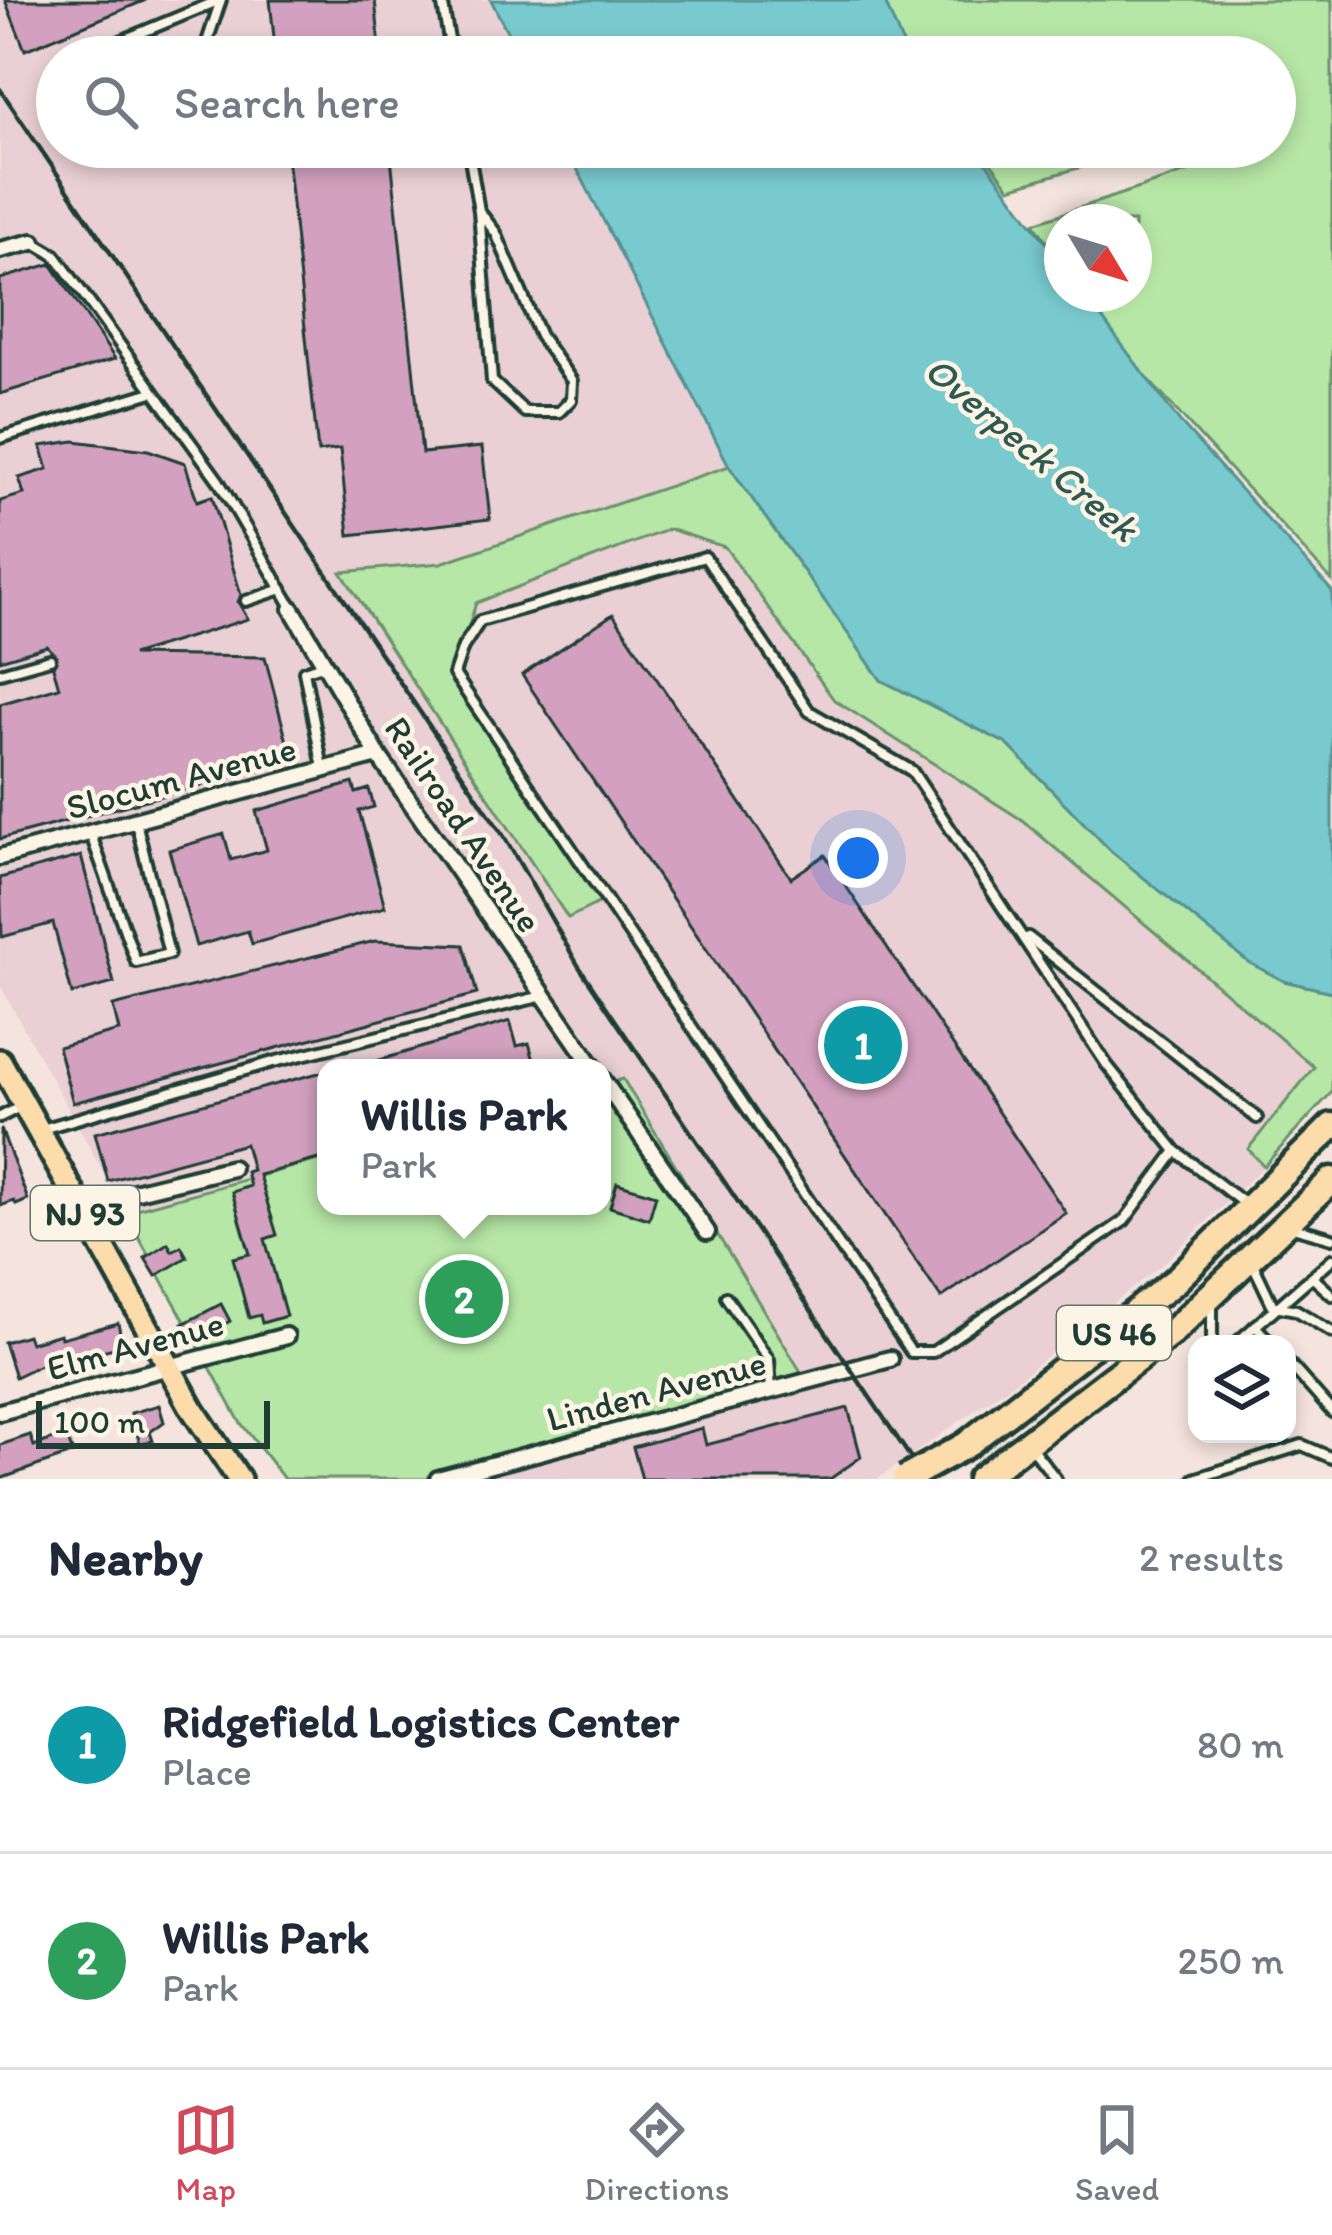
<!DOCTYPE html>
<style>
:root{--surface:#fff;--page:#f2f2f3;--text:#1f2937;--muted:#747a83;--line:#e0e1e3;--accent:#d1495b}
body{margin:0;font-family:Itim,sans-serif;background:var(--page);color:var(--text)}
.controls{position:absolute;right:36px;bottom:36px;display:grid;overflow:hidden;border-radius:24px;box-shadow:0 6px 18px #0003}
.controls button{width:108px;height:108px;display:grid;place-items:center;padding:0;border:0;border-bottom:3px solid var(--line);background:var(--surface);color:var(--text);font:60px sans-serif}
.compass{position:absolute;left:1044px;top:204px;width:108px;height:108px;border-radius:50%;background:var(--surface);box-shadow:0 6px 18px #0003;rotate:128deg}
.scale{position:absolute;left:36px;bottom:30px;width:234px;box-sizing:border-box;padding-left:12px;border:6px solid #1f3d34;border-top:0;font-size:33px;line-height:42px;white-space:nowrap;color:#1f3d34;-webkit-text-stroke:9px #fcf5e5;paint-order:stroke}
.you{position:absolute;left:858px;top:858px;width:42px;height:42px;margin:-30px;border:9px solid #fff;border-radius:50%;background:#1a73e8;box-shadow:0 0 0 18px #1a73e833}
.badge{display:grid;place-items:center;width:78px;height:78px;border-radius:50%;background:var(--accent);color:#fff;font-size:39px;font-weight:700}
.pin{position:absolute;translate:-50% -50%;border:6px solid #fff;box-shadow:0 3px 12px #0006}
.popup{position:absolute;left:317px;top:1059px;width:294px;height:156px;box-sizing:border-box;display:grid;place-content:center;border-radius:24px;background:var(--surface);filter:drop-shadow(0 3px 9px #0005);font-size:39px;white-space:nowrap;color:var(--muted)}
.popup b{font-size:45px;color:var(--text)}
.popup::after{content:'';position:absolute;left:50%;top:100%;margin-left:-24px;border:24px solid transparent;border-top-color:var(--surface)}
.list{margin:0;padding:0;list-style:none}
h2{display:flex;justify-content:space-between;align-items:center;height:156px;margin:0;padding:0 48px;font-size:51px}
h2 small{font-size:39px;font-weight:400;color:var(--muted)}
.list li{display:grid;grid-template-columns:78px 1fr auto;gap:36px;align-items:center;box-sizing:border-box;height:216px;padding:0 48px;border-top:3px solid var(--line)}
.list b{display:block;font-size:45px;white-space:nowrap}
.list p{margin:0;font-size:39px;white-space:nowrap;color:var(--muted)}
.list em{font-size:39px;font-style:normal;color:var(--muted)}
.icon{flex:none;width:66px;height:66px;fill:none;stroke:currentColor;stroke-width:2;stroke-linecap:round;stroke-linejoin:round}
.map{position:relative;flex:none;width:1332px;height:1479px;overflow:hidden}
.search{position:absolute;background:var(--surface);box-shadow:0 6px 18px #0003;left:36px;right:36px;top:36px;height:132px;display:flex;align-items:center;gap:30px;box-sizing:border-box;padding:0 42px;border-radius:66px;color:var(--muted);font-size:45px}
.sheet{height:588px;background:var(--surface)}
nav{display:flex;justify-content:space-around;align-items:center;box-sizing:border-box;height:168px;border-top:3px solid var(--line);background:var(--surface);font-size:33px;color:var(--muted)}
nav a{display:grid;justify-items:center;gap:6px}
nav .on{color:var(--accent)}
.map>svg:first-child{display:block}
</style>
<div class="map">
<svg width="1332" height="1479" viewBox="0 0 1332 1479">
<rect width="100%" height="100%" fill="#f4e4dd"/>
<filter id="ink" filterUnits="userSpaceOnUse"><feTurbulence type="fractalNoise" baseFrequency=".00833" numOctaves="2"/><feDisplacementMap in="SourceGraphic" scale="24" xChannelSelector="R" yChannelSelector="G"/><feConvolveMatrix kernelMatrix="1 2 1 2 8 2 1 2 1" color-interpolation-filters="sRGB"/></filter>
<g filter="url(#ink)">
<!-- built -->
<path fill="#ead0d4" d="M0,0H491L520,57H57V147H566L729,466L441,563L342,572L454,674L476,603L669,529L725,547L834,700L1022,819L1314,1068L1249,1148L1264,1166L1164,1263L1011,1385L878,1479H436L808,1385L623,1080L602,1085V1068H326V1158L125,1212L0,985Z"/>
<!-- green -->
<g fill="#b6e7a6" stroke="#6a926d" stroke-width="3">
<path d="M881,0H1332V581L1113,341L1082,294H1134V222H1062V264L1034,223L1247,152L1227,147H1275V57H913L886,21Z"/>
<path d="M979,147H1150L1010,188Z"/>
<path d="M729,466L881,680L1007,744L1113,853L1285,981L1332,992V1092L1264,1166L1248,1149L1314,1067L1022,820L834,700L725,547L669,529L476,603L454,674L606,899L568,918L341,572L441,563Z"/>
<path d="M623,1079L809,1385L436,1479H284L240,1422L125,1212L326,1158V1206H602V1085Z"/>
</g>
<!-- water -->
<g fill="#79cacf" stroke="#559291" stroke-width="3">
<path d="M491,0H884L908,57H520Z"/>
<path d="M566,147H975L1062,264V294H1084L1179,421L1332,591V992L1284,981L1248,962L1113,853L1007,744L881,680L729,466Z"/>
</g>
<!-- building -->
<g fill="#d3a1bf" stroke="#1f3d34" stroke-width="3">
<path d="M5,0H146L25,50Z"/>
<path d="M270,0H375L381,57H276Z"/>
<path d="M286,147H390L422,453L482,447L490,519L349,535L340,449L318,452Z"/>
<path d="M51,264L115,359L0,394V279Z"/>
<path d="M74,441L148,450L185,463L197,501L212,496L241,595L238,602L248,619L132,655L265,657L292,761L0,839V704L59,687L53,667L57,656L47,646L0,660V501L24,494L19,478L48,469L41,446Z"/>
<path d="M613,614L791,878L825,855L1066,1213L941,1298L522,675Z"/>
<path d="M353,783L356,793L369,789L374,807L359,811L385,907L252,944L248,931L196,946L169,850L224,834L231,860L267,850L256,811Z"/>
<path d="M81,856L114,983L72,994L53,923L2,937L0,878Z"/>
<path d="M375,941L464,945L477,994L73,1103L58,1047L119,1031L113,1006Z"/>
<path d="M510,1021L517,1046L529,1043L536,1068H353Z"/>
<path d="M326,1071V1157L259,1175L277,1235L265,1239L286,1316L262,1323L260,1315L249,1318L233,1258L250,1254L232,1192L250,1186L246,1172L252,1170L245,1144L108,1181L95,1133Z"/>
<path d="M1,1129L28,1200L16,1205L14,1201L0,1206Z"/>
<path d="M617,1183L656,1195L649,1219L610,1207Z"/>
<path d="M168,1243L172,1251L181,1246L187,1257L156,1276L145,1258Z"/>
<path d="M221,1304L230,1321L192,1341L183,1324Z"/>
<path d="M118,1323L123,1346L38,1366L15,1377L4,1342L27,1335L30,1343L60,1334L61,1338Z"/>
<path d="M159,1405L164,1422L150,1432L153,1441L140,1444L131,1413Z"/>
<path d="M848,1408L861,1457L830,1479H642L633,1447L702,1428L706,1445Z"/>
<path d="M66,1434L73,1453L0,1479V1445L30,1435L34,1446Z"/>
</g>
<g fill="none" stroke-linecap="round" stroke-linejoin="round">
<!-- service casing -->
<g stroke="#1f3d34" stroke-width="16">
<g id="service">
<path d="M442,0L452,57"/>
<path d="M82,57L220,0"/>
<path d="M202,57L221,0"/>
<path d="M468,147L479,211L492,381L525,412H559L571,400L572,381L540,336L496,233L479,211"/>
<path d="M33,242L55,255L218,480L292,607"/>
<path d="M0,438L152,392"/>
<path d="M246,601L282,589"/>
<path d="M0,673L50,659"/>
<path d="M323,768L304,671L325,664"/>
<path d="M90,832L136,962L169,954L136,822"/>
<path d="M1028,937L1257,1118"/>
<path d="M0,1117L24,1105"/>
<path d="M42,1129L273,1062L543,996"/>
<path d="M1176,1151L1124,1221L933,1352H911L454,674L463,647L480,621L705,557L809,711L912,771L1107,1065L1176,1151L1246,1205"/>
<path d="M1289,1226L1332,1238"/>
<path d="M1253,1264L1273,1306"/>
<path d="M1312,1277L1332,1295"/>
<path d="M726,1297L769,1360L771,1389"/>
<path d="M1212,1302V1337"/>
<path d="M1275,1306L1296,1310L1332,1332"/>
<path d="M1255,1326L1272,1344"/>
<path d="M1235,1344L1332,1259"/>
<path d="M1287,1361L1332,1412"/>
<path d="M1030,1446L1056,1479"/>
<path d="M1194,1479L1302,1445L1332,1458"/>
</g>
</g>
<!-- minor casing -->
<g stroke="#1f3d34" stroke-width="22">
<g id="minor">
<path d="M0,250L33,242"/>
<path d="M292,609L378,755L594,1068"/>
<path d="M0,857L378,755"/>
<path d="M602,1079L707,1232"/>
<path d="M80,1205L232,1168"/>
<path d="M0,1412L286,1336"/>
<path d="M438,1479L890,1359"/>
</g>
</g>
<!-- primary casing -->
<g stroke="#1f3d34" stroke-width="30">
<path id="primary" d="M0,1061L193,1410L239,1479"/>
</g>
<!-- motorway casing -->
<g stroke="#1f3d34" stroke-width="33">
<g id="motorway">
<path d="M966,1445L1175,1281L1332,1126"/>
<path d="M980,1479L1169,1335L1332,1180"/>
</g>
</g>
<!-- service -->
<use href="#service" stroke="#fcf5e5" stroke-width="8"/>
<!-- minor -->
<use href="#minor" stroke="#fcf5e5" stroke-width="14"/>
<!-- primary -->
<use href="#primary" stroke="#fddcac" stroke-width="21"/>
<!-- motorway -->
<use href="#motorway" stroke="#fddcac" stroke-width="24"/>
<!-- rail -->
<path stroke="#1f3d34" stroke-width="4.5" d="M0,89L505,838L578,965L925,1479"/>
<!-- motorway-bridge casing -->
<g stroke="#1f3d34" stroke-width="33" stroke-linecap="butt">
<path id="motorway-bridge" d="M905,1479L966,1445"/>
</g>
<!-- motorway-bridge -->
<use href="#motorway-bridge" stroke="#fddcac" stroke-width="24"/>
</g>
</g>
<g text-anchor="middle" stroke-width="9" stroke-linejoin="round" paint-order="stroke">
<!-- shield labels -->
<g fill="#fcf5e5" stroke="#617469" stroke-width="3">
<rect x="31" y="1186" width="108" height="54" rx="9"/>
<rect x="1057" y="1306" width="114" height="54" rx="9"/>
</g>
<g font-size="33" font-weight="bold" fill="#1f3d34">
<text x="85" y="1225">NJ 93</text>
<text x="1114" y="1345">US 46</text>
</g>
<!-- street labels -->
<g font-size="36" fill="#1f3d34" stroke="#fcf5e5">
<text transform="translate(181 777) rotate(-15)" y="13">Slocum Avenue</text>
<text transform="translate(464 824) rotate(56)" y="13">Railroad Avenue</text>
<text transform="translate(135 1345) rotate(-15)" y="13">Elm Avenue</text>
<text transform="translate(656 1390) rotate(-15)" y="13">Linden Avenue</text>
</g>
<!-- water labels -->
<g font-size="39" font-style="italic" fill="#315953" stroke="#fcf5e5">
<text transform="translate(1032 448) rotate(40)" y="14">Overpeck Creek</text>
</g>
</g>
</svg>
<div class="controls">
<button><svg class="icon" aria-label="layers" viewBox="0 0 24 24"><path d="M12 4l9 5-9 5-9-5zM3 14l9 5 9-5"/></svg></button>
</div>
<svg class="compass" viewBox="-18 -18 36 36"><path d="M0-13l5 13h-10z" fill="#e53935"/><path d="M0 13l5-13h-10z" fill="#747a83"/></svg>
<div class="scale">100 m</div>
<div class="you"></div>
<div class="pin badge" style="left:863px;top:1045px;background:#0f9aa8">1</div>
<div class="pin badge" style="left:464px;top:1299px;background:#2e9e5b">2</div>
<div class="popup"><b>Willis Park</b>Park</div>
<div class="search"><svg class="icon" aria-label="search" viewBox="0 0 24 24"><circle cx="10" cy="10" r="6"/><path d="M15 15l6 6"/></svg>Search here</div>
</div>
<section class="sheet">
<h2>Nearby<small>2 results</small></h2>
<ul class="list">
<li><span class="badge" style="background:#0f9aa8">1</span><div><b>Ridgefield Logistics Center</b><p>Place</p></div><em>80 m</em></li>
<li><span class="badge" style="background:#2e9e5b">2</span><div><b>Willis Park</b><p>Park</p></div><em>250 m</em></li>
</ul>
</section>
<nav>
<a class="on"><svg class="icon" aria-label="map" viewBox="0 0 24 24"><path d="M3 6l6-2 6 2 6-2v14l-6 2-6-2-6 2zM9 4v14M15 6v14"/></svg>Map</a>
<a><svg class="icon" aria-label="directions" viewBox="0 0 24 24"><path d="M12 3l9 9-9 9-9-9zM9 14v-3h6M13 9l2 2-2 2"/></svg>Directions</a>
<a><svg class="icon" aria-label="saved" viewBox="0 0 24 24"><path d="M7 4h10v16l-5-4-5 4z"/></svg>Saved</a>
</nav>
